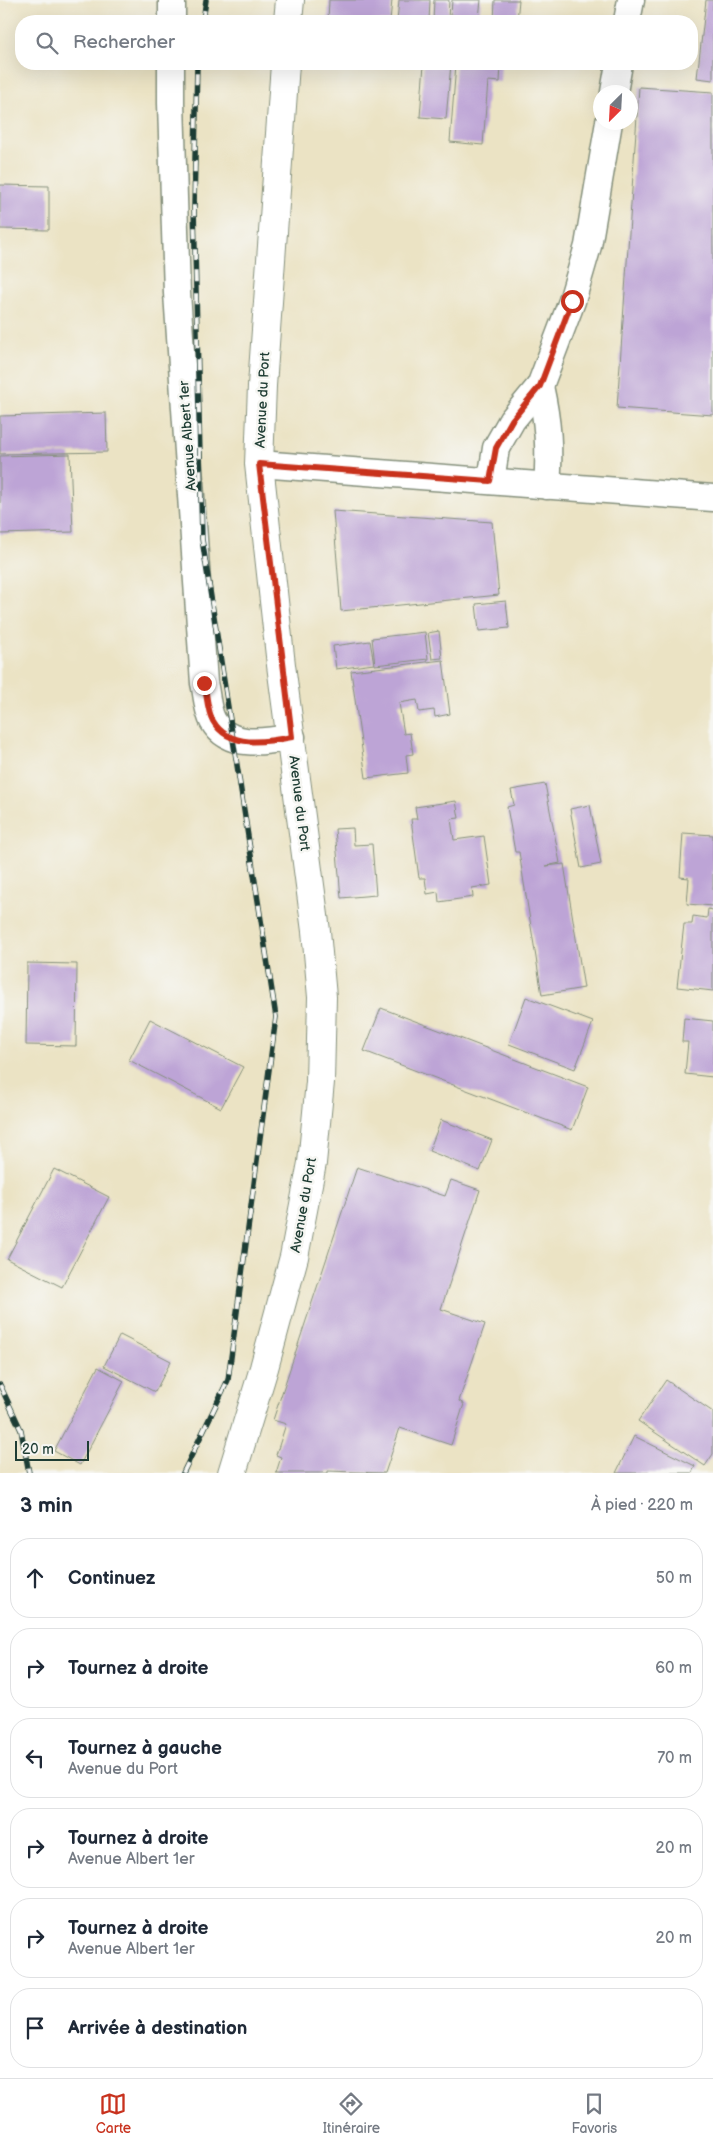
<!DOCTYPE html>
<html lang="fr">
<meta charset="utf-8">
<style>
:root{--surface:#fff;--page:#f2f2f3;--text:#1f2937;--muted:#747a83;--line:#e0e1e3;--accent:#c8321e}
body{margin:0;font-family:"Balsamiq Sans",sans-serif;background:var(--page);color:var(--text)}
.compass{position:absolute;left:593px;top:85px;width:45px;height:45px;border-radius:50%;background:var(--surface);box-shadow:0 5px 20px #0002;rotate:204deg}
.scale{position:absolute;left:15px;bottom:12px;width:74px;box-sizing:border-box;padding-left:5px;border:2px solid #1f3d34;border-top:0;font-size:14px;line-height:18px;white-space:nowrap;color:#1f3d34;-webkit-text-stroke:4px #f6f6f2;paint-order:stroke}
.stop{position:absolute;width:15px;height:15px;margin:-11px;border:4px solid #c8321e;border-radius:50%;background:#fff}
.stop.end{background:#c8321e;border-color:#fff;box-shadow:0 1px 5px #0008}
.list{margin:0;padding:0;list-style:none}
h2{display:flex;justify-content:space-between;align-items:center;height:65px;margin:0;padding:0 20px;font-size:21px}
h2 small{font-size:16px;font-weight:400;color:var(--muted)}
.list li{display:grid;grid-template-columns:32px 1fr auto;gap:15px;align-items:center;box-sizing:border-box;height:80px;margin:0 10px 10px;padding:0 10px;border:1px solid var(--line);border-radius:20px}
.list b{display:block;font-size:19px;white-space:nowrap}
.list p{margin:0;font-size:16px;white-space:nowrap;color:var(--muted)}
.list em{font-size:16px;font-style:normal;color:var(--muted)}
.icon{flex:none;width:28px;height:28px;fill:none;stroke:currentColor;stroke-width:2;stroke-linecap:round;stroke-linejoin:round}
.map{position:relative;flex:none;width:713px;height:1473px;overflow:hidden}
.search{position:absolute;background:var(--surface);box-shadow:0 5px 20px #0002;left:15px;right:15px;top:15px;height:55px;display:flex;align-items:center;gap:12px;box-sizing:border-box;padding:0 18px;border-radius:20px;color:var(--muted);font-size:19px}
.sheet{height:605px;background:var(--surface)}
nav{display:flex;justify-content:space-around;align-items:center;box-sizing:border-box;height:70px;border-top:1px solid var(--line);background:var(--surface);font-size:14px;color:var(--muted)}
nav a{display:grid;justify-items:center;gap:2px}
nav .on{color:var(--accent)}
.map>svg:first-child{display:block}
</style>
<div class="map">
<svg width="713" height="1473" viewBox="0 0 713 1473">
<rect width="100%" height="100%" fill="#f6f6f2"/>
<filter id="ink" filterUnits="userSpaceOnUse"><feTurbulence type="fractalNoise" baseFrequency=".02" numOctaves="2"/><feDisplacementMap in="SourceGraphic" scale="10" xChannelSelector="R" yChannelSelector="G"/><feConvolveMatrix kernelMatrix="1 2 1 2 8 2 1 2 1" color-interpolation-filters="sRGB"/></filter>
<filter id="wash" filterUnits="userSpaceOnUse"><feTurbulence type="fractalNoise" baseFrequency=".0096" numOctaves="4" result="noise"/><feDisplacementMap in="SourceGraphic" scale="20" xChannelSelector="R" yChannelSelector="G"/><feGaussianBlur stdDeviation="1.12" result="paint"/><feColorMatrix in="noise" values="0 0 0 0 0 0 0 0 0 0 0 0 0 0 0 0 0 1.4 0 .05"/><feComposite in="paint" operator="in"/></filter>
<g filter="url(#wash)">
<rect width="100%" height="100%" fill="#ebe3c4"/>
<g id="blocks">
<!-- building -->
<g fill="#bda4d6">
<path d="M329,0H392L390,21H328Z"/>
<path d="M399,0H430L429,21H397Z"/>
<path d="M434,0H449L448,21H433Z"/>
<path d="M452,0H481L479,18L451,15Z"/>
<path d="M495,0H519L517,21H494Z"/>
<path d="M706,0H713V80L697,78Z"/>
<path d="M424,64H451L446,119L420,117Z"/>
<path d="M456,64H501L500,82L488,81L483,145L450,142Z"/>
<path d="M639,87L713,92V415L617,408Z"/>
<path d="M0,185L49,186V230L0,229Z"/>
<path d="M106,413L107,452L0,454V416Z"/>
<path d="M70,454L73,532L0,534V456Z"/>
<path d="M333,511L492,522L499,595L341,611Z"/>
<path d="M506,601L509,628L479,631L476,604Z"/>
<path d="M439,631L442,658L432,659L428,633Z"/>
<path d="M425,632L428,659L375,665L372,638Z"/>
<path d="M370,641L374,664L336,669L333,646Z"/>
<path d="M443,660L450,714L435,717L434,710L419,712L417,700L399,703L404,734L410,733L413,754L406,755L408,773L366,778L351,671Z"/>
<path d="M545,784L560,863L546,866L564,864L584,988L542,995L519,852H515L507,807L514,805L511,790Z"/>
<path d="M456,801L459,818L451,819L454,840L484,836L491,885L472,888L473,897L439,902L438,892L427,894L425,878H419L411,819H417L415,807Z"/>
<path d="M590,805L601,864L581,868L570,809Z"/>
<path d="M353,828L354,845L372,844L376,895L341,898L335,829Z"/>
<path d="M683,833L713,835V906L687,904L689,878L680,877Z"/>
<path d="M708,909L713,910V991L677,987L684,924H692L693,916L707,918Z"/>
<path d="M27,963L77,964L76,1046L26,1045Z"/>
<path d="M526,997L593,1022L575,1069L509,1044Z"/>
<path d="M381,1008L588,1087L572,1130L364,1051Z"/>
<path d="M684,1018L713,1021V1077L685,1074L688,1042H682Z"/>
<path d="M150,1019L243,1067L221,1108L129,1060Z"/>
<path d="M441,1120L492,1140L480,1171L429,1151Z"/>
<path d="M357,1167L445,1196L451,1180L480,1190L441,1309L485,1324L459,1401L464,1404L451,1445L400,1428L385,1473L327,1471V1473H276L281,1457L276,1455L286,1424L273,1420Z"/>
<path d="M54,1169L109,1197L62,1287L7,1259Z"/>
<path d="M120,1335L171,1361L155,1392L104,1366Z"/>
<path d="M98,1367L124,1381L80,1465L54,1451Z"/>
<path d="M666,1380L713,1412V1454L705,1466L638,1421Z"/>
<path d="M634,1436L695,1466L692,1473H616Z"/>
</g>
</g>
</g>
<g filter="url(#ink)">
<use href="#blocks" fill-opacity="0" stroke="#85907c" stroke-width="1"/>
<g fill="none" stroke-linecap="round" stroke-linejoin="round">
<!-- minor casing -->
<g stroke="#85907c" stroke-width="29">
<g id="minor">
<path d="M172,21V0"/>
<path d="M627,21L631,0"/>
<path d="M171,64V103L177,293L204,683C207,694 207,711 213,721C229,749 266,742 292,737"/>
<path d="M614,92L619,64"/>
<path d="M540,386C548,422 550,449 547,486"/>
<path d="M259,464L713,498"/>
<path d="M491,481L496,448L512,420L540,386L572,301L588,246L609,122"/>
</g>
</g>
<!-- major casing -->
<g stroke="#85907c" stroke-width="30">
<g id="major">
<path d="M288,21L290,0"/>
<path d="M232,1473L264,1368L294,1257L312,1163L320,1082L322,997L316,931L281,665L259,464L262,386L285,64"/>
</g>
</g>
<!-- minor -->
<use href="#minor" stroke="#fff" stroke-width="26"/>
<!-- major -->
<use href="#major" stroke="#fff" stroke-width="28"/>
<!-- rail casing -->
<g stroke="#1f3d34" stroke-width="5.5">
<g id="rail">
<path d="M203,21L206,0"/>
<path d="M0,1385L21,1430L29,1473"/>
<path d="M183,1473L228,1380L276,1017L202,539L194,207L197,64"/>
</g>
</g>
<!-- rail -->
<use href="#rail" stroke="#f6f6f2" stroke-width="4" stroke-dasharray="11" stroke-linecap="butt"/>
</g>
</g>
<g fill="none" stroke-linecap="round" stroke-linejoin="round" filter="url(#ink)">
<!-- route -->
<path stroke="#c8321e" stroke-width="6" d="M204,683C207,694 207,711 213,721C229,749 266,742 292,737L259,464L490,481L496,448L512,420L540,386L572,301"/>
</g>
<g text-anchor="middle" stroke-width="5" stroke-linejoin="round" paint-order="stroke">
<!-- street labels -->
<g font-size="14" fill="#1f3d34" stroke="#f6f6f2">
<text transform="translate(262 400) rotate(-87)" y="5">Avenue du Port</text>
<text transform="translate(187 436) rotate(-94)" y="5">Avenue Albert 1er</text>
<text transform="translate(300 803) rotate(83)" y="5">Avenue du Port</text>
<text transform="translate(303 1205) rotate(-80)" y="5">Avenue du Port</text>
</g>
</g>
</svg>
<svg class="compass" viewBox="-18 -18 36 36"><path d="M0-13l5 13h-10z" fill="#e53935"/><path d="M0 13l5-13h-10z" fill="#747a83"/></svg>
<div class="scale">20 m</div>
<div class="stop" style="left:572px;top:301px"></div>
<div class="stop end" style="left:204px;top:683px"></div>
<div class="search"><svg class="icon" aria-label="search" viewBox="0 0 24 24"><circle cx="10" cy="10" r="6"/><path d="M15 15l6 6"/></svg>Rechercher</div>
</div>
<section class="sheet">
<h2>3 min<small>À pied · 220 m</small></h2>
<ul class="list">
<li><svg class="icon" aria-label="ahead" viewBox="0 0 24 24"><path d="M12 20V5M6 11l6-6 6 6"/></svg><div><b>Continuez</b></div><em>50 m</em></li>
<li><svg class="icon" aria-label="right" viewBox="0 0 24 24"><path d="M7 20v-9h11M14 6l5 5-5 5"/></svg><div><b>Tournez à droite</b></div><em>60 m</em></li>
<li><svg class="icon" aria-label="left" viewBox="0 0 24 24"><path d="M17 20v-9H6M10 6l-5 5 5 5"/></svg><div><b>Tournez à gauche</b><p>Avenue du Port</p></div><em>70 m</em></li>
<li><svg class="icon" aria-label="right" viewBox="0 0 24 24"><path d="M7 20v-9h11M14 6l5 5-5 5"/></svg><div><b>Tournez à droite</b><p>Avenue Albert 1er</p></div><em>20 m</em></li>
<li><svg class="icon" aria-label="right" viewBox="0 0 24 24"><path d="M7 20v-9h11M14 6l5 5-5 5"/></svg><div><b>Tournez à droite</b><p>Avenue Albert 1er</p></div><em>20 m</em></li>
<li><svg class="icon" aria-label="arrive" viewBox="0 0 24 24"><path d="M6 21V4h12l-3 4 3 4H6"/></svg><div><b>Arrivée à destination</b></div></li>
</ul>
</section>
<nav>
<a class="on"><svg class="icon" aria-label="map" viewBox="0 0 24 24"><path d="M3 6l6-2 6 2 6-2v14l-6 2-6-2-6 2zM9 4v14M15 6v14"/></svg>Carte</a>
<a><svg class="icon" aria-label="directions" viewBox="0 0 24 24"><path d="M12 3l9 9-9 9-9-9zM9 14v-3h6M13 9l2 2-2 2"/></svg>Itinéraire</a>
<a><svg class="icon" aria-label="saved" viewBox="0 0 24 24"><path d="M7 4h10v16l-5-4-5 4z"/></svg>Favoris</a>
</nav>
